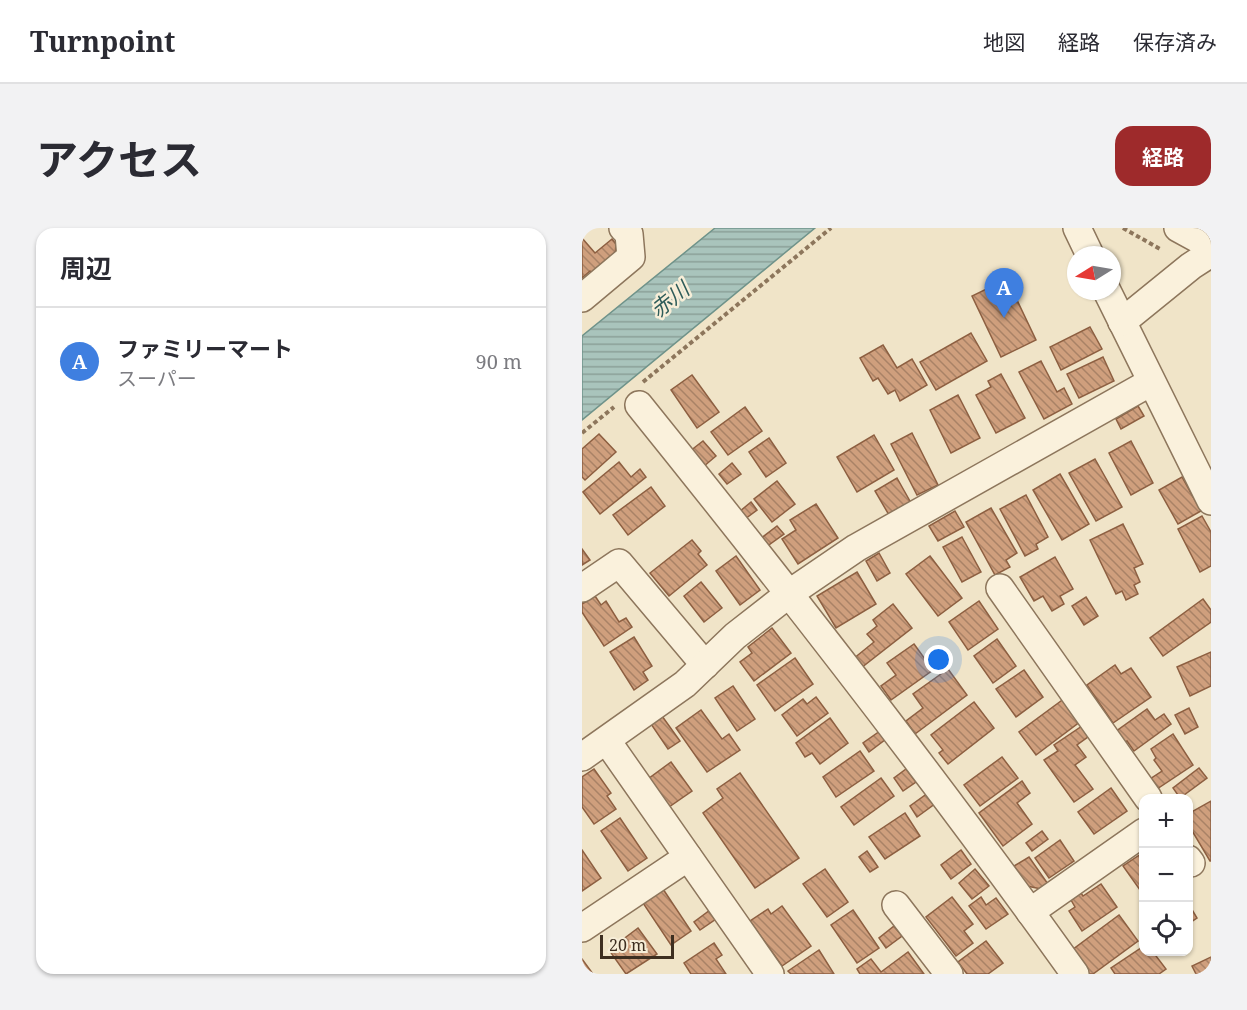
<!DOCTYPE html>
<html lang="ja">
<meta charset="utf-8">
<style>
:root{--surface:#fff;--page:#f2f2f3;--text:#2b2b33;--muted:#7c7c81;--line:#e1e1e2;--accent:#9e2a2b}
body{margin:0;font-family:"Noto Serif","Noto Sans JP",serif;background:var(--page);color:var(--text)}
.controls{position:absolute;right:18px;bottom:18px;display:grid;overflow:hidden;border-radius:12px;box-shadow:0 2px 4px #0004}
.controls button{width:54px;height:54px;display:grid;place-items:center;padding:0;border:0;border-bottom:2px solid var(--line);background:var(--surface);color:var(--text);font:30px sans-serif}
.compass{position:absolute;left:485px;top:18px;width:54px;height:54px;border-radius:50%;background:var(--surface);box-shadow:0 2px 4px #0004;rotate:259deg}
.scale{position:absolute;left:18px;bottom:15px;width:74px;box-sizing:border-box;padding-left:6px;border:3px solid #3d2e20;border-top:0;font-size:16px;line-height:21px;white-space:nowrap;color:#3d2e20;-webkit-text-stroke:4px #f7eed8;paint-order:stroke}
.you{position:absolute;left:357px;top:432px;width:21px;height:21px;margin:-15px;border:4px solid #fff;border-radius:50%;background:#1a73e8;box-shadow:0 0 0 9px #1a73e833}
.badge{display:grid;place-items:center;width:39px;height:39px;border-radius:50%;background:var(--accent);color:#fff;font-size:20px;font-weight:700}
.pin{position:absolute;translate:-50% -50px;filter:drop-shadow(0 2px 3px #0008)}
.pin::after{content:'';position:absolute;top:32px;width:21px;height:18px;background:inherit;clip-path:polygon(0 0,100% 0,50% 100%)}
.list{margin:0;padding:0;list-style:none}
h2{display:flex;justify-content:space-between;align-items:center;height:78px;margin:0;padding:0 24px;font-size:26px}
h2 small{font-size:20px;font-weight:400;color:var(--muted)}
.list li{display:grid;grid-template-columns:39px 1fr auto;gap:18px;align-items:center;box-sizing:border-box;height:108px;padding:0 24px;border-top:2px solid var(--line)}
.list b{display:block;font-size:22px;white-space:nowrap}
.list p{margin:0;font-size:20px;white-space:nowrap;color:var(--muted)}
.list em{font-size:20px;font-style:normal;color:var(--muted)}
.icon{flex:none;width:33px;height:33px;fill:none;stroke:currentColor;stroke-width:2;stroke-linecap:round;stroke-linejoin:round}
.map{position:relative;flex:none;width:629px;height:746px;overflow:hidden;border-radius:18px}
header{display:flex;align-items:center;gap:36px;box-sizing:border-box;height:84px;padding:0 30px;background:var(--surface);border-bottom:2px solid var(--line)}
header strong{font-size:28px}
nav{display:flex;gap:33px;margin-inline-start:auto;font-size:21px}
.intro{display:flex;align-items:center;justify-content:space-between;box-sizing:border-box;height:144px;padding:0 36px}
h1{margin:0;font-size:42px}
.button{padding:15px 27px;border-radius:18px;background:var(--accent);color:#fff;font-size:21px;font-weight:700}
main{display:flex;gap:36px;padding:0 36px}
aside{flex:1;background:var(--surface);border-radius:18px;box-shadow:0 2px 4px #0004}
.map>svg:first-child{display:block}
</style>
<header>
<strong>Turnpoint</strong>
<nav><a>地図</a><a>経路</a><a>保存済み</a></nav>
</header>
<div class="intro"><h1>アクセス</h1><a class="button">経路</a></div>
<main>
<aside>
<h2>周辺<small></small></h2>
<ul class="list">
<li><span class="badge" style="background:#3f7fe0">A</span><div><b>ファミリーマート</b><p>スーパー</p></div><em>90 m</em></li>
</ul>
</aside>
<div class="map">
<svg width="629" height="746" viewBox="0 0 629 746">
<defs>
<pattern id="water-rules" width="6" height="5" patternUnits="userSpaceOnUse" patternTransform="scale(1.5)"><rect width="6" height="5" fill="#a9c4bc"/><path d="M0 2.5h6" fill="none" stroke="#8ba098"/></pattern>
<pattern id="building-back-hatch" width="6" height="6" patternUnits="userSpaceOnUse" patternTransform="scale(1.5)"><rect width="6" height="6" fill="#cf9f7d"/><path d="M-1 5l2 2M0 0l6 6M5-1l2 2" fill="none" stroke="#a98266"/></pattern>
</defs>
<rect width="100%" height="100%" fill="#f0e4c8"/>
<!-- water -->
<path fill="url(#water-rules)" stroke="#6f938a" stroke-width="1.5" d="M133,0H233L0,192V108Z"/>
<!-- building -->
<g fill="url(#building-back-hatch)" stroke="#8d5f41" stroke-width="1.5">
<path d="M0,10L13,25L30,11L34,16L33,27L11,47L8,43L0,50Z"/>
<path d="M425,51L454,112L419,129L390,68Z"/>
<path d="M508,99L520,121L479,142L468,119Z"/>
<path d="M389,105L405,133L354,162L338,134Z"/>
<path d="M301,117L315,140L330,131L345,157L318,173L313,162L306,166L296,150L291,153L278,130Z"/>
<path d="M521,129L532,153L497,170L485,146Z"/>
<path d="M459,133L475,164L482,160L490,176L462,191L437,144Z"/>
<path d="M419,146L443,190L414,205L394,167L409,159L406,153Z"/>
<path d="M110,147L137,184L115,200L89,162Z"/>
<path d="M376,167L398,210L369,225L348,182Z"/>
<path d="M556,178L562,188L539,201L534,191Z"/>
<path d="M163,179L180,203L146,227L129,204Z"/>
<path d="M330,205L356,257L335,267L309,216Z"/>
<path d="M17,206L34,224L3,252L0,249V221Z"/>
<path d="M292,207L312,242L275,264L255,229Z"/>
<path d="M187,210L204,235L184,249L167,224Z"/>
<path d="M121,213L134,228L121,239L108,223Z"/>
<path d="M549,213L571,255L549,267L527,225Z"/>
<path d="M513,231L540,279L514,293L487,245Z"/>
<path d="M37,234L49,249L58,241L64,249L18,286L1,264Z"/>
<path d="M150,235L159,246L145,256L137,246Z"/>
<path d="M478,246L507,296L480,312L451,262Z"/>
<path d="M600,249L619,283L596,296L577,262Z"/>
<path d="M315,250L329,275L307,287L293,263Z"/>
<path d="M195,253L213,276L190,294L172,271Z"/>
<path d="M69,259L83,278L46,307L31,287Z"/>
<path d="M444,267L466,309L454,316L456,321L443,328L418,281Z"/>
<path d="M169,274L175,282L163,291L157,284Z"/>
<path d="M234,276L256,310L216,336L200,311L214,302L208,292Z"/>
<path d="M409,280L435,325L424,332L428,339L413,347L384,294Z"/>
<path d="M373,283L382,299L356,313L347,298Z"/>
<path d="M620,288L629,304V338L618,344L596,301Z"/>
<path d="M541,296L561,336L552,340L558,354L552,357L556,366L544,372L540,363L534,366L508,312Z"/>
<path d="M195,298L202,306L184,319L178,311Z"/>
<path d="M380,309L399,344L380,354L361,319Z"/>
<path d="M110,312L119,323L116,326L125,337L87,368L68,345Z"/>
<path d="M0,321L8,332L0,337Z"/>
<path d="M297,325L308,345L295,353L284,333Z"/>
<path d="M154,328L178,362L158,377L134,343Z"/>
<path d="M348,328L380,370L356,388L324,346Z"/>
<path d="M473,329L491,361L478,368L482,376L470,383L461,368L452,373L438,349Z"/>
<path d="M275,344L294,376L254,400L235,368Z"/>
<path d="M119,354L140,380L122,394L102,368Z"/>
<path d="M13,368L19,377L24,373L37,394L44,390L50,399L22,418L0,384V376Z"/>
<path d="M504,369L516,388L502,397L490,378Z"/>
<path d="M621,371L629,382V394L581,428L568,410Z"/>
<path d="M397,373L416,401L386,422L367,394Z"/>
<path d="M311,376L330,400L279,440L271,431L292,414L285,406L295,398L291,392Z"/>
<path d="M190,400L209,425L172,453L158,434L170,425L166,419Z"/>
<path d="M52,409L70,438L61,444L66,452L52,462L28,424Z"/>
<path d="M415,411L434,438L411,455L392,428Z"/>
<path d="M332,416L351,442L309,472L299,458L314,447L305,435Z"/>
<path d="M629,424V458L608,468L595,439Z"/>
<path d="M213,430L231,456L193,483L175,457Z"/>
<path d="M533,437L539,446L549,440L569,469L531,495L505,457Z"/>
<path d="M366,441L385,467L333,506L324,493L341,480L331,466Z"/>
<path d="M442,442L461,469L434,489L414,461Z"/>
<path d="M151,458L173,491L155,503L133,470Z"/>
<path d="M234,469L246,485L215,508L200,487L221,471L225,476Z"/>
<path d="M483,470L499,493L454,527L437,504Z"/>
<path d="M392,474L412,500L366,536L357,525L361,522L349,507Z"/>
<path d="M607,480L616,499L603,506L593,487Z"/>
<path d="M565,481L573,492L582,486L589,496L552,523L545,513L542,516L533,504Z"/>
<path d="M119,482L140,511L147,506L158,522L125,544L94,500Z"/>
<path d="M80,488L98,513L86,521L69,496Z"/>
<path d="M248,490L266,515L238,536L230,525L223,529L214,515Z"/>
<path d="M503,496L510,506L495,517L504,529L493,537L511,561L492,574L462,532L476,523L472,517Z"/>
<path d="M298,503L304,511L287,524L281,515Z"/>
<path d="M591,506L611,537L575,561L568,551L580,543L572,532L574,530L569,521Z"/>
<path d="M278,523L292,543L254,569L241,549Z"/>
<path d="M420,529L436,550L398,578L382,557Z"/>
<path d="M89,534L110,563L87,579L66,551Z"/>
<path d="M617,540L625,550L598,570L591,560Z"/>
<path d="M12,541L29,565L25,568L34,581L12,596L0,579V549Z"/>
<path d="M324,541L334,554L321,563L312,550Z"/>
<path d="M158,545L217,630L173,660L121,585L141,570L135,561Z"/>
<path d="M299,550L312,568L272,597L259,579Z"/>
<path d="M440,553L448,565L435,575L450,596L421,618L397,585Z"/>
<path d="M529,560L545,583L512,606L496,584Z"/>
<path d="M346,565L354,575L335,589L328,578Z"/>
<path d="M629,573V633H628L606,596V586Z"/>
<path d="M323,585L338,608L303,631L287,609Z"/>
<path d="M38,590L65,630L46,643L19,603Z"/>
<path d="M460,603L466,611L450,623L444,615Z"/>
<path d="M478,612L492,633L467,650L453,630Z"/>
<path d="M0,622L19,650L0,663Z"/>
<path d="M379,622L389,636L369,651L359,637Z"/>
<path d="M285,623L296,639L288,644L277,629Z"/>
<path d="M562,624V659L558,662L541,638Z"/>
<path d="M447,629L466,656L459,661L445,658L432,638Z"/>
<path d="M243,641L266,674L245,689L221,656Z"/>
<path d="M393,641L407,658L390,671L377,655Z"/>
<path d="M519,656L535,679L500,703L487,683L493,679L489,672L499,665L501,668Z"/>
<path d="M81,661L109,703L89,717L61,675Z"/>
<path d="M370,669L391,696L382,703L391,715L374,728L344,689Z"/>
<path d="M399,669L404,677L414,670L426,686L404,701L387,678Z"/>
<path d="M606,675L615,690L606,696Z"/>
<path d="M200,678L229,718L200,738L168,693L186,681L189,686Z"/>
<path d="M128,682L134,691L118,702L112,694Z"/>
<path d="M271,682L297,720L275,735L249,697Z"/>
<path d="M537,687L556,713L511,746H507L490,722Z"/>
<path d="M312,698L320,708L304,720L297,710Z"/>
<path d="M56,700L75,726L44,746L27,722Z"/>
<path d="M404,713L421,735L406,746H385L376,734Z"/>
<path d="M132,715L140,727L134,731L144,746H109L102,735Z"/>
<path d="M562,718V724H571L584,741L577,746H533L529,740Z"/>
<path d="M237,722L252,746H209L206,743Z"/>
<path d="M326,724L342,746H278L275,741L289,731L299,744Z"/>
<path d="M629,729V746H614L610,738Z"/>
<path d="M0,731L11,746H0Z"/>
</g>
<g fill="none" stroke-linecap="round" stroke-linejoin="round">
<!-- minor casing -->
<g stroke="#8d765c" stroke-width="30">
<g id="minor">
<path d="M495,0L508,27"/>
<path d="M596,0L629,18"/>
<path d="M525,63L629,273"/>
<path d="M0,70L49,29L47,6L41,0"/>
<path d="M540,94L609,38L629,25"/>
<path d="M57,177C207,363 354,552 493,746"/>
<path d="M0,360L37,335L123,437"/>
<path d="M418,360L566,570"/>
<path d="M25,513L188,746"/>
<path d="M0,529L103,456L153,408L208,365L274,320L569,154"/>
<path d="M606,631L609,635"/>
<path d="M314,677L367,746"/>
<path d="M448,684L562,604"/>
<path d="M0,700L106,629"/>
</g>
</g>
<!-- path -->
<g stroke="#8d765c" stroke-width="4" stroke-dasharray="4.5 3" stroke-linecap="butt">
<path d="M541,0L578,21"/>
<path d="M61,154L249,0"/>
<path d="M0,205L32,179"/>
</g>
<!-- minor -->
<use href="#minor" stroke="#faf1dc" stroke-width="27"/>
</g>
<g text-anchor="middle" stroke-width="5" stroke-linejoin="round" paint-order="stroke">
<!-- water labels -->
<g font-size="21" font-style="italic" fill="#2f5d5a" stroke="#f7eed8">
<text transform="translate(88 72) rotate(-39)" y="7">赤川</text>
</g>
</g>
</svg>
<div class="controls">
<button>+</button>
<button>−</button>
<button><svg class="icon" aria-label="locate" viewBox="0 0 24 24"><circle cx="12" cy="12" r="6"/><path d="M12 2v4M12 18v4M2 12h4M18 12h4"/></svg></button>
</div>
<svg class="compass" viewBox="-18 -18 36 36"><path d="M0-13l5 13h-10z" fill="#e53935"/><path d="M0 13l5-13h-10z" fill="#7c7c81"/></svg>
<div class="scale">20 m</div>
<div class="you"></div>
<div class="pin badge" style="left:422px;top:90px;background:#3f7fe0">A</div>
</div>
</main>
